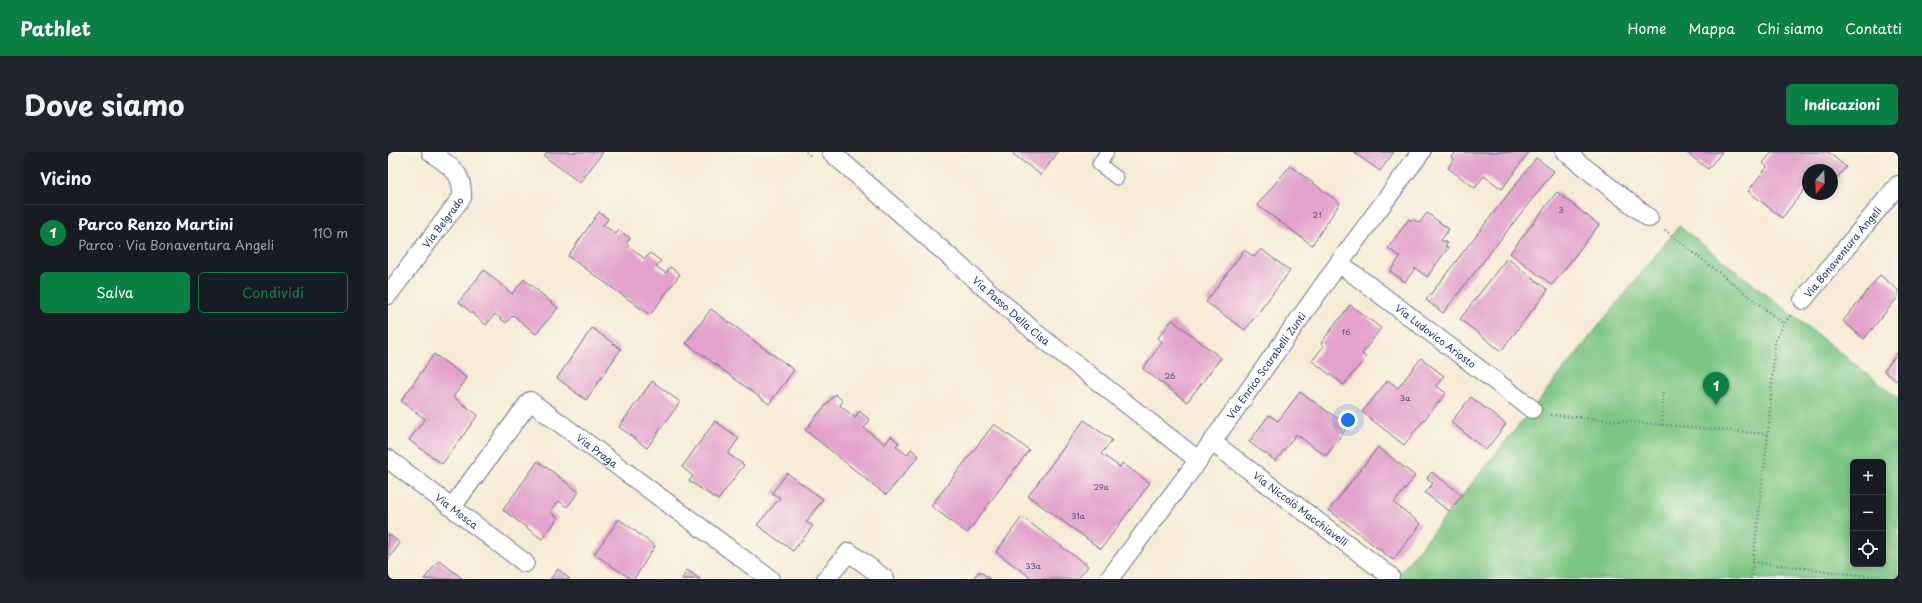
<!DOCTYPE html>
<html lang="it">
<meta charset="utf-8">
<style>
:root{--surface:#171b24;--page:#20242c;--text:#f1f3f6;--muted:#9ea1a6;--line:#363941;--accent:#0b8043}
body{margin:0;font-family:"Playpen Sans",sans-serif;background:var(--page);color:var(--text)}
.controls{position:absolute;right:12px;bottom:12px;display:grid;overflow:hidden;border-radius:6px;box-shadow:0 2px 10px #0003}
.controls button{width:36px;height:36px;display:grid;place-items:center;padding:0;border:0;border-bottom:1px solid var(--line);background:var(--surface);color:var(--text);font:20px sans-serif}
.compass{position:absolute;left:1414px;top:12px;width:36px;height:36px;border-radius:50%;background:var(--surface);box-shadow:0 2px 10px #0003;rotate:199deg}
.you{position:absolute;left:960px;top:268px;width:14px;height:14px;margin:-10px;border:3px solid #fff;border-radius:50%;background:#1a73e8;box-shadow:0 0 0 6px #1a73e833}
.badge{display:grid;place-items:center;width:26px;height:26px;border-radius:50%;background:var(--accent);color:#fff;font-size:13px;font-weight:700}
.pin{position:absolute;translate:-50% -33px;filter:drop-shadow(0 1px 2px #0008)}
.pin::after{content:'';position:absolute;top:21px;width:14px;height:12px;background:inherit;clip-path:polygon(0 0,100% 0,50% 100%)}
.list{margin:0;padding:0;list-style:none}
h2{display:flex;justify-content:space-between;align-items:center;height:52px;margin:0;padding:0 16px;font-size:17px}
h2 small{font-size:13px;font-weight:400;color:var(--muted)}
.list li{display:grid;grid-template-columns:26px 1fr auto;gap:12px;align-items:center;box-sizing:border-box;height:56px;padding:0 16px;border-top:1px solid var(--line)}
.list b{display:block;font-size:15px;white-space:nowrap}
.list p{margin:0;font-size:13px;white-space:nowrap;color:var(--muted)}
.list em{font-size:13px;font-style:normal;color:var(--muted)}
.actions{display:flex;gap:8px;padding:12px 16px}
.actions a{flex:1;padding:9px 0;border:1px solid var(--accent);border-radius:6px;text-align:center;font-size:14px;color:var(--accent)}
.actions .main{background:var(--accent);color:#fff}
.icon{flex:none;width:22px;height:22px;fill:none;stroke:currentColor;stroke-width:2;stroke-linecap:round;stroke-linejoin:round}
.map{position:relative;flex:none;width:1510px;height:427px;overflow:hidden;border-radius:6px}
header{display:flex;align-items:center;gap:24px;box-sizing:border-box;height:56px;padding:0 20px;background:var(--accent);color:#fff}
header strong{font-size:19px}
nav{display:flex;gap:22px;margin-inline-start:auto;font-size:14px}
.intro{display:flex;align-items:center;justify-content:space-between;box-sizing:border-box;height:96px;padding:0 24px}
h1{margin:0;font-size:28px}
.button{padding:10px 18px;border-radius:6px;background:var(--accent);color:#fff;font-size:14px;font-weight:700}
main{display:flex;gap:24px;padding:0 24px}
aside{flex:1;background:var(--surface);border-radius:6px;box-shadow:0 2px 10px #0003}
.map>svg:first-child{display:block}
</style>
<header>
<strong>Pathlet</strong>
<nav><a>Home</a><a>Mappa</a><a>Chi siamo</a><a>Contatti</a></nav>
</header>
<div class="intro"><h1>Dove siamo</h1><a class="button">Indicazioni</a></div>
<main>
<aside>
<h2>Vicino<small></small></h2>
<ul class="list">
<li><span class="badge">1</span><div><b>Parco Renzo Martini</b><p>Parco · Via Bonaventura Angeli</p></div><em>110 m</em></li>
</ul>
<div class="actions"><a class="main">Salva</a><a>Condividi</a></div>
</aside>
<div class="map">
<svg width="1510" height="427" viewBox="0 0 1510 427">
<rect width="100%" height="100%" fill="#fbf7ec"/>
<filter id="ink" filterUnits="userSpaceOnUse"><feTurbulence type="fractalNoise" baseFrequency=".025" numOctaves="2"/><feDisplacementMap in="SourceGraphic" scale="8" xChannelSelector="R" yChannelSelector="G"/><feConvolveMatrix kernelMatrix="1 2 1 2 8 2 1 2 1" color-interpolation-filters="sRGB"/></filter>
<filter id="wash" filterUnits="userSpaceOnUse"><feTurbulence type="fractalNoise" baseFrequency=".012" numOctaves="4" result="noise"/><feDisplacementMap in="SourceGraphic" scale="16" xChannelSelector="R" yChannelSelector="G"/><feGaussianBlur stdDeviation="0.9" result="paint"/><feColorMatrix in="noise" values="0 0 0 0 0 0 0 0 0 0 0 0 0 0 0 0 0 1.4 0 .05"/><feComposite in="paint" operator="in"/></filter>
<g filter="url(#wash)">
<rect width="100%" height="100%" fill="#f6ebd5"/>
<!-- green -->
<path fill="#7cc683" stroke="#4c7a70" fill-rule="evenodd" d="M1291,74L1510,246V427H1007ZM1465,310H1495V412H1465Z"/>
<g id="blocks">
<!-- building -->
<g fill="#e3a3cc">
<path d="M159,0H215L192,31L156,4Z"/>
<path d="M626,0H670L653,23L625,2Z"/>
<path d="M965,0H1006L992,19Z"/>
<path d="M1068,0H1141L1114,37L1096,24L1087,36L1060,16L1066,7L1064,5Z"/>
<path d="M1298,0H1334L1320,17Z"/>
<path d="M1384,0H1440L1458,15L1444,32V18H1420V33L1394,66L1360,39L1379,15L1375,11Z"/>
<path d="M1148,6L1166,19L1055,161L1038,148Z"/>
<path d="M902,14L952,51L924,93L869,53Z"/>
<path d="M1169,40L1211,73L1164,133L1122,101Z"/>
<path d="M211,60L220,67L215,73L228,82L231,78L242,86L238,92L257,107L262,101L273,109L268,115L278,121L282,115L292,122L262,163L180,104Z"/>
<path d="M1039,61L1061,77L1053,88L1059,91L1057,94L1060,96L1039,125L1027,116L1017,130L1002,119L1012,105L1000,96L1021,67L1024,69L1025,67L1031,71Z"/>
<path d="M873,97L902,119L857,178L818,150L856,98L866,105Z"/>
<path d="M1119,106L1160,138L1113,199L1072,167Z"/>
<path d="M96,118L124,142L136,127L170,156L148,182L125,163L118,171L107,162L98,173L71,150Z"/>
<path d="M1492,123L1510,138V145L1476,187L1455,169Z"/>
<path d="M962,153L993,176L974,202L978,205L956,233L924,209L936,194L933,191Z"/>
<path d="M323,157L406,218L381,252L298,191Z"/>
<path d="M784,168L833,206L799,250L755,217L774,190L770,186Z"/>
<path d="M204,176L233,197L198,248L169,226Z"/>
<path d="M1510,200V230L1496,219Z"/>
<path d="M46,202L79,226L65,245L90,263L54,312L21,288L37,267L13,249Z"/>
<path d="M1033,206L1056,224L1048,234L1058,241L1016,293L974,260L1000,228L1010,236Z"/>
<path d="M264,229L292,250L259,296L231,275Z"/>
<path d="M912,240L960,274L938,304L908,282L888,309L861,290L881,263L890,269Z"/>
<path d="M447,242L455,249L452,253L467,266L471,259L482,268L476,276L497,292L503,284L511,291L508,294L519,303L523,297L531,304L498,343L417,278Z"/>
<path d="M1083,245L1118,272L1098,298L1063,270Z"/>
<path d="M696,268L724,288L713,302L732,315L734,311L762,331L713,397L640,344Z"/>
<path d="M327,269L351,286L340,302L356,313L330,348L301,329L305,324L294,315Z"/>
<path d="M606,272L641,298L579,381L543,354Z"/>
<path d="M990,295L1027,324L1006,351L1033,372L1005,408L941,358Z"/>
<path d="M150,309L191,340L179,355L171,349L162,360L170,366L154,387L115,358Z"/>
<path d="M1044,320L1074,343L1061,359L1037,341L1045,331L1039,326Z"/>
<path d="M399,321L435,347L418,370L425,374L405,399L369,373L392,346L384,341Z"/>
<path d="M634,365L700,414L690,427H645L608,400Z"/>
<path d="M231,367L267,394L246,427H243L206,402Z"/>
<path d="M0,382L12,391L0,408Z"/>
<path d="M51,408L75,427H36Z"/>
<path d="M170,417L182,427H162Z"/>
<path d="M299,418L312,427H294Z"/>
<path d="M591,419L602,427H585Z"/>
</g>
</g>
</g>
<g filter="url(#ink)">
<use href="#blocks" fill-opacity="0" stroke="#687188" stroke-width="1"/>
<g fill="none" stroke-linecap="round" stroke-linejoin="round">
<!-- pedestrian casing -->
<g stroke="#687188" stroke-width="15">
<path id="pedestrian" d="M719,0L711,12L729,26"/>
</g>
<!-- minor casing -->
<g stroke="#687188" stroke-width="20">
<g id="minor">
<path id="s1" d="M443,0L648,181L810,308"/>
<path d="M1177,0L1261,66"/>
<path id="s2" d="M951,111L1144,257"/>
<path id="s3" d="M0,143L74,45C75,19 62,15 43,0"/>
<path id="s4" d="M1415,148L1510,33"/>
<path id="s5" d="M824,290L1002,424"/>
<path id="s6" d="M0,307L137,411"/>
<path id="s7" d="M64,355L142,249L382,427"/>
<path d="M438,427L461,400L497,427"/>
<path id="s8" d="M721,427L824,290L951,111L1033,0"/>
</g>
</g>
<!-- path -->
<g stroke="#687188" stroke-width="2.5" stroke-dasharray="1 3" stroke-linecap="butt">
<path d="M418,0L424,5"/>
<path d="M1277,78L1396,172"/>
<path d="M1163,263L1380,282"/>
<path d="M1274,273L1275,237"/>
<path d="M1365,410L1503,427"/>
<path d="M1363,427L1380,282L1387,189L1396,172L1403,163"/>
</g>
<!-- pedestrian -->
<use href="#pedestrian" stroke="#fff" stroke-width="13"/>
<!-- minor -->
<use href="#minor" stroke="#fff" stroke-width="18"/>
</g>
</g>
<g text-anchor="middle" stroke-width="3" stroke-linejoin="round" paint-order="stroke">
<!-- number labels -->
<g font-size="8" fill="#4d4c7a">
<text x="1173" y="61">3</text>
<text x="929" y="66">21</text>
<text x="958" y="183">16</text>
<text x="782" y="227">26</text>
<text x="1017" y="249">3a</text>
<text x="713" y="338">29a</text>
<text x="690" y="367">31a</text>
<text x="645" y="417">33a</text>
</g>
<!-- street labels -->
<g font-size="10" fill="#1b2f5e" stroke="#fbf7ec">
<text dy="4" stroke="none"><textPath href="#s3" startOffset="91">Via Belgrado</textPath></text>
<text dy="4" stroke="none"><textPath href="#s4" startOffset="62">Via Bonaventura Angeli</textPath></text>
<text dy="4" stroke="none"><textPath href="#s1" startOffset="240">Via Passo Della Cisa</textPath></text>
<text dy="4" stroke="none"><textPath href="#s2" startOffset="121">Via Ludovico Ariosto</textPath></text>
<text dy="4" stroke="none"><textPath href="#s8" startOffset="265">Via Enrico Scarabelli Zunti</textPath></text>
<text dy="4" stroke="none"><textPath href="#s7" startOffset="215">Via Praga</textPath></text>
<text dy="4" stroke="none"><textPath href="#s5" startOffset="111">Via Niccolò Macchiavelli</textPath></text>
<text dy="4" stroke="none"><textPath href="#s6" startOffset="86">Via Mosca</textPath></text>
</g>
</g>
</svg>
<div class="controls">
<button>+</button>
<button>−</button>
<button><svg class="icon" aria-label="locate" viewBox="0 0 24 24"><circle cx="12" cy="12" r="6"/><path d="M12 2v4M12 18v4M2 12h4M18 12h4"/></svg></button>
</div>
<svg class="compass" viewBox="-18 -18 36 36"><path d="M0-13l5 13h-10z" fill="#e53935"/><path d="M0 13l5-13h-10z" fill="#9ea1a6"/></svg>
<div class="you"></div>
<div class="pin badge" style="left:1328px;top:253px">1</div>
</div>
</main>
